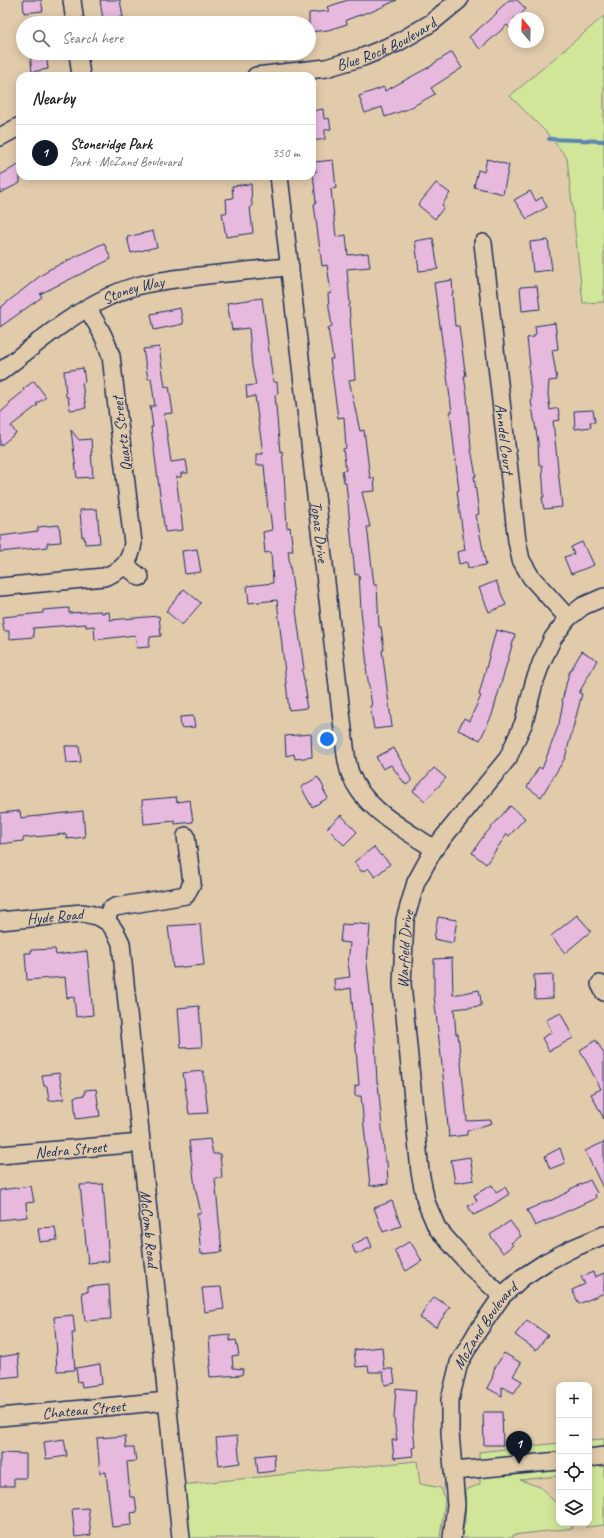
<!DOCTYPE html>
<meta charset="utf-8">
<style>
:root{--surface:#fff;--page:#f2f2f2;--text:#202124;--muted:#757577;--line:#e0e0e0;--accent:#111827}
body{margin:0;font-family:Caveat,sans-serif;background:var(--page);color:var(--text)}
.controls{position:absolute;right:12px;bottom:12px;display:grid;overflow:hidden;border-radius:8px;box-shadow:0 2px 10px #0003}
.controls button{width:36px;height:36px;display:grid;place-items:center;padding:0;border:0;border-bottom:1px solid var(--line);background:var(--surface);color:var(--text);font:20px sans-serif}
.compass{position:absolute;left:508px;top:12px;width:36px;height:36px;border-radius:50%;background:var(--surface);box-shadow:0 2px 10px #0003;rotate:341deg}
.you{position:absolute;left:327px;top:739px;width:14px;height:14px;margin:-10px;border:3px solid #fff;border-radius:50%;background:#1a73e8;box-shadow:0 0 0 6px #1a73e833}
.badge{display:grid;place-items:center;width:26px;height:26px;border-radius:50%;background:var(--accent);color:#fff;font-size:13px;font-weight:700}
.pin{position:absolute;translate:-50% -33px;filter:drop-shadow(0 1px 2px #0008)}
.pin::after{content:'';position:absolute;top:21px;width:14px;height:12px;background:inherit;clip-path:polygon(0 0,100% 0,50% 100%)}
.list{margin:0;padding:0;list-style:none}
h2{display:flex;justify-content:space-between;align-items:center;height:52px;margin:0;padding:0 16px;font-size:17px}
h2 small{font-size:13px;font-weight:400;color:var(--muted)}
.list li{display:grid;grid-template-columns:26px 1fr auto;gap:12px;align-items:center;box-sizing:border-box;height:56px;padding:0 16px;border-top:1px solid var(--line)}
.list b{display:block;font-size:15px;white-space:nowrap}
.list p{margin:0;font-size:13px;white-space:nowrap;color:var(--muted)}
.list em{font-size:13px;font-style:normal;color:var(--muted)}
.icon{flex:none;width:22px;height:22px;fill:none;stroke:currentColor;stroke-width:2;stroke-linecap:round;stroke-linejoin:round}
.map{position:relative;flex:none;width:604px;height:1538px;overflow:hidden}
.search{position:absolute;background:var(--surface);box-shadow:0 2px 10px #0003;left:16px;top:16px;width:300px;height:44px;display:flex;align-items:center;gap:10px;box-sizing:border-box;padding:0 14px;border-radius:22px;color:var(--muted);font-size:15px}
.panel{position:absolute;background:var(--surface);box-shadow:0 2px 10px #0003;left:16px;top:72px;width:300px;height:108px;border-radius:12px}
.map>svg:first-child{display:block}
</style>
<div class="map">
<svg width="604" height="1538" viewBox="0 0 604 1538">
<rect width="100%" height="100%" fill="#e2cbab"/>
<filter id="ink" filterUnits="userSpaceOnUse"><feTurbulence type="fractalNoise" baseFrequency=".025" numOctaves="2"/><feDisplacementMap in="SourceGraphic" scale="8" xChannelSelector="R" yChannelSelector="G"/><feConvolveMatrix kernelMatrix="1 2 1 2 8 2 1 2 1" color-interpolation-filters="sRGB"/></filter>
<g filter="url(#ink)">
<!-- green -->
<g fill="#d2e69a" stroke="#768a7c">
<path d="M604,16V302L583,303L567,158L548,134L510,96Z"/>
<path d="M604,1439V1525L586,1527L584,1523H589V1440Z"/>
<path d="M559,1443V1484L557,1476L520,1480L540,1487L559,1506V1523H570L573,1528L513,1535V1538H461L465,1521L466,1490L480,1484L479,1452Z"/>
<path d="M417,1461L420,1484L441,1488L445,1500L440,1538H187L181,1485Z"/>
</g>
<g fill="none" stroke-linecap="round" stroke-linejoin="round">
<!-- stream -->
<path stroke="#5a87ae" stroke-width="4" d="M549,139L604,141"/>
</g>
<!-- building -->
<g fill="#e7b9dd" stroke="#1b2f5e">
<path d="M23,0H41L43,11L24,13Z"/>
<path d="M100,0H120L123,17L103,20Z"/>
<path d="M348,0H397L369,13L368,12L346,20L347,24L328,30L309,32V13L329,11L327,7Z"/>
<path d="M509,0H517L526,9L517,18H514V33L507,25L480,49L469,37L497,13L496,12Z"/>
<path d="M452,52L462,68L431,88L435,94L408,109L385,117L382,107L365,113L359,96L384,87L385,91L433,65V64Z"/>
<path d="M30,53H46L48,69L32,72Z"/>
<path d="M323,109L324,119L329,118L331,129L325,130V139L312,141V111Z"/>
<path d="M487,159L509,165L503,194L474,187L478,170L484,172Z"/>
<path d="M333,160L336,188L331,189L336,237L346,235L348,255L368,253L370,267L347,269L350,305H349L355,379L349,380L360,431L364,430L370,478H374L375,491L362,492L370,527H367L368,534L374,585H377L379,627H381L384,650H382L392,727L374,729L370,706H372L366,667L367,666L361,610L359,574L355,575L346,483L344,482L342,471L346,470L343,449L346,448L344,417L338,418L330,359H333L328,328L332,326L329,307L328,294L331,293L327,265L322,266L314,204L316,203L313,172H316L315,162Z"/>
<path d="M20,164V183L0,193V175Z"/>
<path d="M436,183L450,193L442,205L444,207L435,219L418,205Z"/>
<path d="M251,184L252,207H250L253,233L226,237L222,213H227L226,199L233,198L232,186Z"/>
<path d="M530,191L536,201L542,197L547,207L527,219L514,200Z"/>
<path d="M153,231L157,247L131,253L127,237Z"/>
<path d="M433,238L438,269L419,271L415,241Z"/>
<path d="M548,240L552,270L533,272L530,242Z"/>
<path d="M104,243L111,259L40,294L42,297L0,327V308L40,276L48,271V270Z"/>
<path d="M452,280L453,293H452L455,326H459L464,364L466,376H464L467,396L471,449L476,476H474L479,514L476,515L486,565L468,568L467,562L459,564L457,552L465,550L457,491L459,490L450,412H452L434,283Z"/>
<path d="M537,286L540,309L522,311L520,287Z"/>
<path d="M262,298L273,382H277L278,394L275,395L280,452L282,451L284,473L287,528L290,527L293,551H288L304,669L302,670L307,697H305L307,708L289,710L277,600L249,603L247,586L273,583L271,552L265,553L263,532L272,530L270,512L268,511L264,465H256V454H263L255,396L247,398L246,386L256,385L252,366L249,328L232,330L227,303Z"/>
<path d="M180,308L183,324L154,330L151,314Z"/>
<path d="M555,323L558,349L552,350L557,380L549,381L548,394L550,410L558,408L560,420L553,421L562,507L544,509L542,497H544L542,465H539L538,442L531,401L532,400L528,366L530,365L527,338L534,337V335L536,334L535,326Z"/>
<path d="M159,347L165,387L169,386L173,413L164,414L171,462L186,460L188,473H181V477H176L183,530L165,532L151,427H153L150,406H155L151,378L148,379L143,349Z"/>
<path d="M83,368L85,382L82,383L86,408L70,410L68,397H66L64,371Z"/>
<path d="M34,381L46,397L36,404L38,405L11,426L16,433L0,446V413L10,404L9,403L24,391L23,389Z"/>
<path d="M593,410L595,422H590L591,427L575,429L574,411Z"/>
<path d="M71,430L79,440L91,439L92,452H91L93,477L77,478Z"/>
<path d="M97,509L100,543L85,544L84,536L82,537L80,510Z"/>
<path d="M59,525L61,542L47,543V547L0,552V536L38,531V527Z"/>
<path d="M582,542L585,548H586L594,565L571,574L564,557L574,554L571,547Z"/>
<path d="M197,549L201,572L185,574L182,551Z"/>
<path d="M496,581L506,605L489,612L479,588Z"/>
<path d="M184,589L201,603L182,625L166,611Z"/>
<path d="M69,608V613L101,611V613L109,612L110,620L159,616L161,636L150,637L149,647L137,648L135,635L95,640L94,626L86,627V624L33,628L34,637L9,639V631H4L2,617L43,613V610Z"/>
<path d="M496,630L515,635L492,715L480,740L458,730L464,718L469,721L481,696L479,695Z"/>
<path d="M582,651L597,660L579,693L582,694L565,758L541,797L527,787L539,767L542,769L559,724L563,702L562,701L569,673Z"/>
<path d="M193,716L195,727L181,728L180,717Z"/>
<path d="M311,734L312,757L295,759L294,754L286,756L285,736Z"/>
<path d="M65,746H79L81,762L67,763Z"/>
<path d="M394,748L412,781L406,785L391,765L383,769L376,757Z"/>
<path d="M434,768L446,778L425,801L413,791Z"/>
<path d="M318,777L324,788L323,789L328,798L312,807L301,787Z"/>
<path d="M176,797L177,802L190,800L193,822L175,824V821L144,824L142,800Z"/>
<path d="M510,806L525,818L509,836L507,834L486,864L472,853L482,838Z"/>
<path d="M20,811L21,818L83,811L85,837L67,839L66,834L23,838V841L0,844V813Z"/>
<path d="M341,815L357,832L344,845L327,828Z"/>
<path d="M374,847L381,856L382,855L390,864L375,877L368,868L362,872L354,862Z"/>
<path d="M577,915L591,931L565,953L551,936Z"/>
<path d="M438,917L457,920L453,943L434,939Z"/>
<path d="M352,923L370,925L367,964L375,1039L377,1083H378L385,1161H387L388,1184L370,1186L361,1096H355V1086L359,1085L351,988L335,991L334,979L350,977L348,964L350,943L340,942L342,924L352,925Z"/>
<path d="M200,924L204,965L173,968L168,926Z"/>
<path d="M55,949L56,955L87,951L93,1015L76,1017L74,997L67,998L65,977L27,980L25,953H31V950Z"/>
<path d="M452,958L453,995L479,990L481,1001V1006L454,1009L456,1034H458L467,1121L491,1120L492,1123L467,1131V1135L449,1137L442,1065L434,996V959Z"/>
<path d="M553,974V998L535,999L534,975Z"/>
<path d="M199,1006L202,1047L181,1048L178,1008Z"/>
<path d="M561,1013L573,1038L549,1051L542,1038L552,1032L546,1020Z"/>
<path d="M596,1040L604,1054V1119L591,1094L601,1089L580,1050Z"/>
<path d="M203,1071L208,1113L189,1114L183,1073Z"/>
<path d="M59,1073L64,1099L49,1101L47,1086H44L42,1075Z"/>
<path d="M96,1089L100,1116L76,1119L74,1097L85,1095V1090Z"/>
<path d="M210,1139L213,1154H220L222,1178H215L222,1252L201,1254L197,1214L201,1213L195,1187L189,1141Z"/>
<path d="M604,1142V1190L585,1151Z"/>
<path d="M560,1148L565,1163L550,1169L545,1156Z"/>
<path d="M470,1157L474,1180L455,1183L451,1160Z"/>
<path d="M590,1180L597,1193L595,1195L596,1198L535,1226L527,1210L550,1200V1201L570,1191V1189Z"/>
<path d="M103,1184L109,1261L88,1263L80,1185Z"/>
<path d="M492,1185L496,1192L505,1187L509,1194L483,1211L473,1215L468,1206L477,1201L474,1195Z"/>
<path d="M31,1186L34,1202L26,1203L27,1217L0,1220V1190Z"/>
<path d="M392,1201L401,1226L383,1232L374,1208Z"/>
<path d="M510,1221L521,1236L511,1243L513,1245L503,1253L490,1235Z"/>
<path d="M55,1227L57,1240L40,1242L38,1228Z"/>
<path d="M368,1237L372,1247L360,1253H355L352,1245Z"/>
<path d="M410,1241L422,1261L406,1271L394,1251Z"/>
<path d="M593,1272L595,1277L604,1273V1293L579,1304L572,1290L585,1284L581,1277Z"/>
<path d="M109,1285L111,1319L85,1321L82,1292H88V1287Z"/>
<path d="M221,1287L224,1309L205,1312L202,1288Z"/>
<path d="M434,1297L450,1307L436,1327L420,1318L429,1302L430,1303Z"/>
<path d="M73,1315L75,1333H72L75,1370L57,1371L56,1353H57L54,1317Z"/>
<path d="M527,1320L548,1335L536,1350L515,1335Z"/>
<path d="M230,1335V1341L236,1340L239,1355L232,1356L233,1368L243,1369L242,1375L210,1377L209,1366H211L209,1337Z"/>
<path d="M382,1347L384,1369H393L395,1383L385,1385L383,1372H369L368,1366L356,1367L354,1350Z"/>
<path d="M504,1353L521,1363L513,1376L522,1381L514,1393L502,1387V1396L487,1388L493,1377H492L494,1372L493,1371Z"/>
<path d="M18,1354L20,1376L0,1378V1357Z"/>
<path d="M100,1364L102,1384L82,1387L81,1381L78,1382L76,1368Z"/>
<path d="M396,1388L416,1390L413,1426L415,1447L412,1448L413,1456L394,1458L392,1440H397L394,1418Z"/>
<path d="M483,1412H502L503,1445H484Z"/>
<path d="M125,1436L126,1448H134L136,1461L127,1462L130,1497H135L137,1512L131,1513L132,1525L112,1527L106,1472L100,1473L97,1438Z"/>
<path d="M237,1436L240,1463L219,1466L216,1438Z"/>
<path d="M64,1439L67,1456L46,1459L44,1442Z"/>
<path d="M0,1453L26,1454V1478H14V1486H0Z"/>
<path d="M274,1454L275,1471L258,1473L256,1456Z"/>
<path d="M88,1508L91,1535L75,1537L72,1509Z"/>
</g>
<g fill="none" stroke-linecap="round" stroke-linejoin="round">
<!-- minor casing -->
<g stroke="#1b2f5e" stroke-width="20">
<g id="minor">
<path d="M72,0L75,23"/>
<path d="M78,53L81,76"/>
<path id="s1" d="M256,76L326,68L363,57L397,43L431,23L459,0"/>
<path d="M0,137L20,126"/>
<path id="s2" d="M279,176L346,755C347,761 348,767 350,773C363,809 405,829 434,849"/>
<path id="s3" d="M483,243L517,541L521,560L531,577L568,618"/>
<path id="s4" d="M0,372C35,345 69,315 110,296C138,282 168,280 199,276C229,273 259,269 290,267"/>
<path d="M125,565L140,577"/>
<path d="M0,587L104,577C123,570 130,563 133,543L111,356C106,338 97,324 87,308"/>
<path d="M106,920L110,910L115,907L186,895L192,883L186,836"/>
<path id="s5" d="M0,921L82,913C104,916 112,922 121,943L181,1538"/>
<path d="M600,984L604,992"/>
<path id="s6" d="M0,1155L141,1143"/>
<path id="s7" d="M502,1296L472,1268L437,1228L426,1202L420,1172L402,984L405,920L416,882L434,849L508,758L524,722L534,683L542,661L553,638L568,618L583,606L604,597"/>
<path id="s8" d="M0,1417L167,1401"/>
<path d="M589,1458L604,1456"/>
<path d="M454,1471L559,1461"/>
<path id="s9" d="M452,1538L456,1505L450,1433V1400L459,1363L477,1332L502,1296L523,1277L546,1262L571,1249L604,1235"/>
</g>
</g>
<!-- minor -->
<use href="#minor" stroke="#e2cbab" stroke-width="17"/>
</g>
</g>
<g text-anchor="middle" stroke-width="3.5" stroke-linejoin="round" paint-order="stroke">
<!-- street labels -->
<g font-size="16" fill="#1b2f5e" stroke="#e2cbab">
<text dy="6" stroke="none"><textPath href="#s1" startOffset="135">Blue Rock Boulevard</textPath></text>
<text dy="6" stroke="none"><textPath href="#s4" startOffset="158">Stoney Way</textPath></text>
<text transform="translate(121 434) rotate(-97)" y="6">Quartz Street</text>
<text dy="6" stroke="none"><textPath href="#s3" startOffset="197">Anndel Court</textPath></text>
<text dy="6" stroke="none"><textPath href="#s2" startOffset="358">Topaz Drive</textPath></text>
<text dy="6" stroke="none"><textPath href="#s5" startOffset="55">Hyde Road</textPath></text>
<text dy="6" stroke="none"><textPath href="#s7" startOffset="377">Warfield Drive</textPath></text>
<text dy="6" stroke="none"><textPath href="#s6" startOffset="71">Nedra Street</textPath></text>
<text dy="6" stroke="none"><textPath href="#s5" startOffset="422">McComb Road</textPath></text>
<text dy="6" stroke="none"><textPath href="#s9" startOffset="222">McZand Boulevard</textPath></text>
<text dy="6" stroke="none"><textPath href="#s8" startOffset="84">Chateau Street</textPath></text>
</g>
</g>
</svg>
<div class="controls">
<button>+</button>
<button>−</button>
<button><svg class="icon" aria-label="locate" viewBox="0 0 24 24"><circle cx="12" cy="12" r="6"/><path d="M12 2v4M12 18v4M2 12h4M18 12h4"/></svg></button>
<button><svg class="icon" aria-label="layers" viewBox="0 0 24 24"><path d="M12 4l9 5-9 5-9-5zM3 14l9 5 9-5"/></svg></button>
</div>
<svg class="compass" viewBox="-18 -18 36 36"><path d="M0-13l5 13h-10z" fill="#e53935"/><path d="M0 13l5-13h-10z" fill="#757577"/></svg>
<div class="you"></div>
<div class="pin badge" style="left:519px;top:1464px">1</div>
<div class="search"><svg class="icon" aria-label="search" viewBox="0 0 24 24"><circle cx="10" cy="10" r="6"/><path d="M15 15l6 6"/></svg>Search here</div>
<section class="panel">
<h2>Nearby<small></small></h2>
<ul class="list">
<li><span class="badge">1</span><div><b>Stoneridge Park</b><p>Park · McZand Boulevard</p></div><em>350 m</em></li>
</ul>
</section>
</div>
